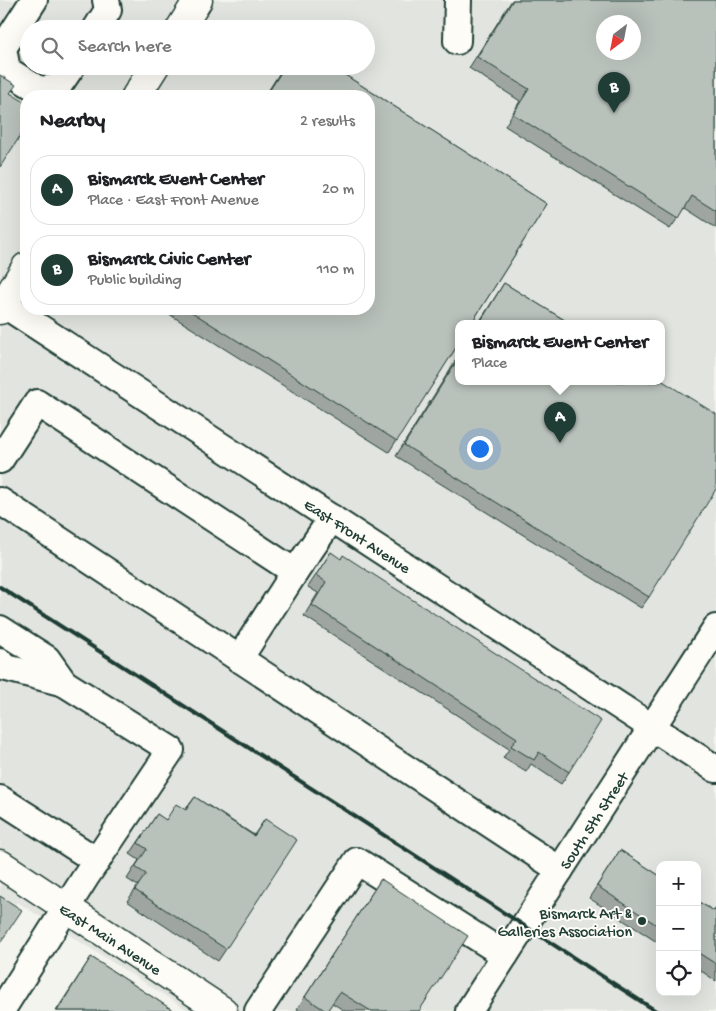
<!DOCTYPE html>
<meta charset="utf-8">
<style>
:root{--surface:#fff;--page:#f2f2f2;--text:#202124;--muted:#757577;--line:#e0e0e0;--accent:#1f3d34}
body{margin:0;font-family:"Gochi Hand",sans-serif;background:var(--page);color:var(--text)}
.controls{position:absolute;right:15px;bottom:15px;display:grid;overflow:hidden;border-radius:10px;box-shadow:0 5px 20px #0002}
.controls button{width:45px;height:45px;display:grid;place-items:center;padding:0;border:0;border-bottom:1px solid var(--line);background:var(--surface);color:var(--text);font:25px sans-serif}
.compass{position:absolute;left:596px;top:15px;width:45px;height:45px;border-radius:50%;background:var(--surface);box-shadow:0 5px 20px #0002;rotate:212deg}
.you{position:absolute;left:479px;top:448px;width:18px;height:18px;margin:-12px;border:4px solid #fff;border-radius:50%;background:#1a73e8;box-shadow:0 0 0 8px #1a73e833}
.badge{display:grid;place-items:center;width:32px;height:32px;border-radius:50%;background:var(--accent);color:#fff;font-size:16px;font-weight:700}
.pin{position:absolute;translate:-50% -41px;filter:drop-shadow(0 1px 2px #0008)}
.pin::after{content:'';position:absolute;top:26px;width:18px;height:15px;background:inherit;clip-path:polygon(0 0,100% 0,50% 100%)}
.popup{position:absolute;left:455px;top:320px;width:210px;height:65px;box-sizing:border-box;display:grid;place-content:center;border-radius:10px;background:var(--surface);filter:drop-shadow(0 1px 4px #0005);font-size:16px;white-space:nowrap;color:var(--muted)}
.popup b{font-size:19px;color:var(--text)}
.popup::after{content:'';position:absolute;left:50%;top:100%;margin-left:-10px;border:10px solid transparent;border-top-color:var(--surface)}
.list{margin:0;padding:0;list-style:none}
h2{display:flex;justify-content:space-between;align-items:center;height:65px;margin:0;padding:0 20px;font-size:21px}
h2 small{font-size:16px;font-weight:400;color:var(--muted)}
.list li{display:grid;grid-template-columns:32px 1fr auto;gap:15px;align-items:center;box-sizing:border-box;height:70px;margin:0 10px 10px;padding:0 10px;border:1px solid var(--line);border-radius:20px}
.list b{display:block;font-size:19px;white-space:nowrap}
.list p{margin:0;font-size:16px;white-space:nowrap;color:var(--muted)}
.list em{font-size:16px;font-style:normal;color:var(--muted)}
.icon{flex:none;width:28px;height:28px;fill:none;stroke:currentColor;stroke-width:2;stroke-linecap:round;stroke-linejoin:round}
.map{position:relative;flex:none;width:716px;height:1011px;overflow:hidden}
.search{position:absolute;background:var(--surface);box-shadow:0 5px 20px #0002;left:20px;top:20px;width:355px;height:55px;display:flex;align-items:center;gap:12px;box-sizing:border-box;padding:0 18px;border-radius:28px;color:var(--muted);font-size:19px}
.panel{position:absolute;background:var(--surface);box-shadow:0 5px 20px #0002;left:20px;top:90px;width:355px;height:225px;border-radius:20px}
.map>svg:first-child{display:block}
</style>
<div class="map">
<svg width="716" height="1011" viewBox="0 0 716 1011">
<rect width="100%" height="100%" fill="#f4f4ef"/>
<filter id="ink" filterUnits="userSpaceOnUse"><feTurbulence type="fractalNoise" baseFrequency=".02" numOctaves="2"/><feDisplacementMap in="SourceGraphic" scale="10" xChannelSelector="R" yChannelSelector="G"/><feConvolveMatrix kernelMatrix="1 2 1 2 8 2 1 2 1" color-interpolation-filters="sRGB"/></filter>
<g filter="url(#ink)">
<!-- built -->
<path fill="#e2e5df" fill-rule="evenodd" d="M0,0H716V1011H189L17,902L0,928ZM604,22H634V52H604ZM29,29H366V66H29ZM26,96H369V309H26ZM459,324H661V382H459ZM660,865H697V992H660Z"/>
<g fill="none" stroke-linecap="round" stroke-linejoin="round">
<!-- minor casing -->
<g stroke="#1f3d34" stroke-width="30">
<g id="minor">
<path d="M34,0L3,48L7,70L39,90L57,88L72,66"/>
<path d="M96,29L108,10L106,0"/>
<path d="M457,41L458,0"/>
<path d="M0,302L716,769"/>
<path d="M0,460L37,403L295,572L332,518"/>
<path d="M0,501L560,870"/>
<path d="M0,629L47,659L64,683"/>
<path d="M239,659L295,572"/>
<path d="M0,662L3,667L64,683L171,750L85,878L1,1011"/>
<path d="M0,799L97,861"/>
<path d="M258,1011L357,861L505,955"/>
<path d="M469,1011L716,628"/>
</g>
</g>
<!-- major casing -->
<g stroke="#1f3d34" stroke-width="31">
<g id="major">
<path d="M180,29L198,0"/>
<path d="M136,96L155,66"/>
<path d="M0,310L26,267"/>
<path d="M0,864L223,1011"/>
</g>
</g>
<!-- minor -->
<use href="#minor" stroke="#fdfcf7" stroke-width="26"/>
<!-- major -->
<use href="#major" stroke="#fdfcf7" stroke-width="28"/>
<!-- rail -->
<path stroke="#1f3d34" stroke-width="4" d="M0,587L656,1011"/>
</g>
<!-- wall -->
<g fill="#9fa6a1" stroke="#1f3d34">
<path d="M512,0H716V228L685,208L670,229L505,126L520,101L469,68Z"/>
<path d="M284,66H331L547,204L471,324H459V343L389,452L161,309H369V96H265Z"/>
<path d="M504,283L571,324H478Z"/>
<path d="M459,355V382L649,597L641,608L396,456Z"/>
<path d="M331,552L569,772L561,784L531,764L526,772L503,758L509,749L304,616L318,593L308,587Z"/>
<path d="M195,797L254,835L265,819L226,949L218,961L127,901L138,886L127,879L139,860L130,854L157,814L165,820L185,810Z"/>
<path d="M620,850L660,876V944L589,898Z"/>
<path d="M381,879L419,1011H345L332,1003L327,1011H300L297,1009Z"/>
<path d="M697,901L714,911L716,908V981L697,968Z"/>
<path d="M91,957L174,1011H56Z"/>
</g>
<!-- building -->
<g fill="#b9c1bb" stroke="#1f3d34" fill-rule="evenodd">
<path d="M513,0H716V211L692,196L679,218L513,114L529,89L477,57ZM604,22H634V52H604Z"/>
<path d="M285,66H331L547,204L471,324H459V343L397,441L187,309H369V96H266Z"/>
<path d="M0,75L16,85L10,93L26,103V127L0,167Z"/>
<path d="M504,283L571,324H479Z"/>
<path d="M459,357V382H661V380L716,414V489L649,597L404,445Z"/>
<path d="M331,552L341,559L343,555L601,721L569,772L539,752L534,760L511,746L517,738L312,605L326,582L316,575Z"/>
<path d="M195,797L254,836L265,819L297,840L226,949L135,890L146,874L135,867L147,849L138,843L157,814L166,820L176,804L186,810Z"/>
<path d="M620,850L660,876V927L597,886Z"/>
<path d="M381,879L468,936L419,1011H371L340,992L327,1011H326L305,997Z"/>
<path d="M0,896L22,910L0,943Z"/>
<path d="M697,901L714,911L716,908V964L697,952Z"/>
<path d="M91,957L174,1011H57Z"/>
</g>
</g>
<!-- markers -->
<circle fill="#1f3d34" stroke="#fdfcf7" stroke-width="2" cx="642" cy="921" r="5"/>
<g text-anchor="middle" stroke-width="4" stroke-linejoin="round" paint-order="stroke">
<!-- street labels -->
<g font-size="16" fill="#1f3d34" stroke="#fdfcf7">
<text transform="translate(358 535) rotate(33)" y="6">East Front Avenue</text>
<text transform="translate(593 820) rotate(-57)" y="6">South 5th Street</text>
<text transform="translate(111 938) rotate(33)" y="6">East Main Avenue</text>
</g>
<!-- poi labels -->
<g font-size="16" fill="#1f3d34" stroke="#fdfcf7" text-anchor="end">
<text x="632" y="918">Bismarck Art &amp;<tspan x="632" dy="18">Galleries Association</tspan></text>
</g>
</g>
</svg>
<div class="controls">
<button>+</button>
<button>−</button>
<button><svg class="icon" aria-label="locate" viewBox="0 0 24 24"><circle cx="12" cy="12" r="6"/><path d="M12 2v4M12 18v4M2 12h4M18 12h4"/></svg></button>
</div>
<svg class="compass" viewBox="-18 -18 36 36"><path d="M0-13l5 13h-10z" fill="#e53935"/><path d="M0 13l5-13h-10z" fill="#757577"/></svg>
<div class="you"></div>
<div class="pin badge" style="left:560px;top:443px">A</div>
<div class="popup"><b>Bismarck Event Center</b>Place</div>
<div class="pin badge" style="left:614px;top:113px">B</div>
<div class="search"><svg class="icon" aria-label="search" viewBox="0 0 24 24"><circle cx="10" cy="10" r="6"/><path d="M15 15l6 6"/></svg>Search here</div>
<section class="panel">
<h2>Nearby<small>2 results</small></h2>
<ul class="list">
<li><span class="badge">A</span><div><b>Bismarck Event Center</b><p>Place · East Front Avenue</p></div><em>20 m</em></li>
<li><span class="badge">B</span><div><b>Bismarck Civic Center</b><p>Public building</p></div><em>110 m</em></li>
</ul>
</section>
</div>
